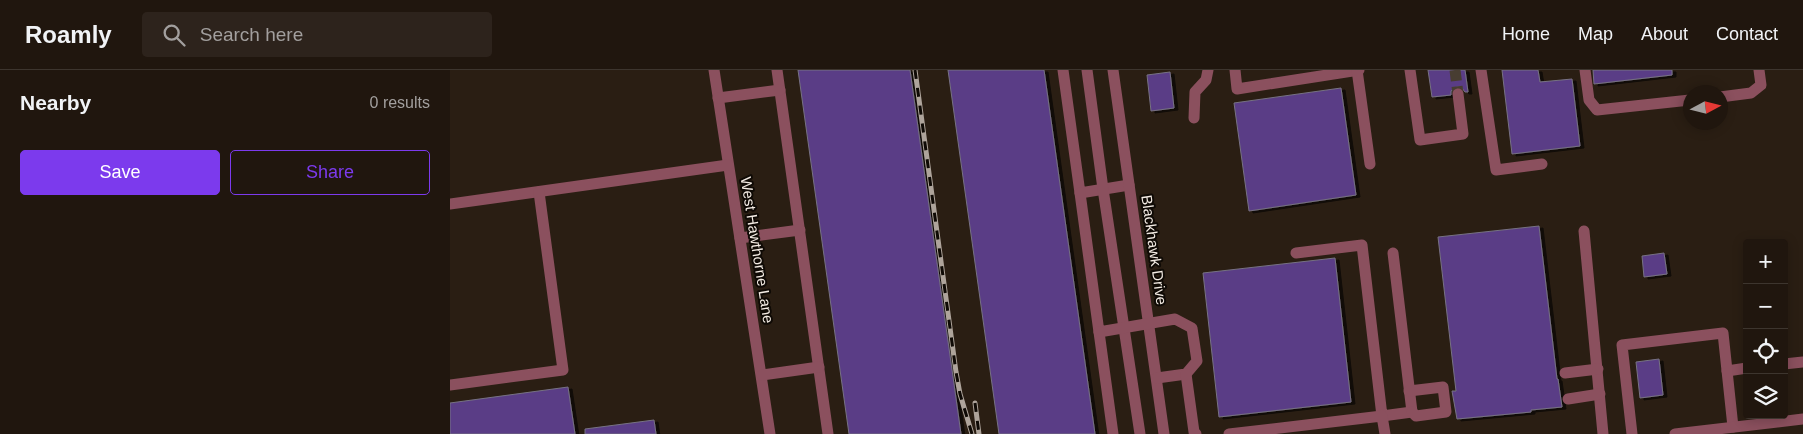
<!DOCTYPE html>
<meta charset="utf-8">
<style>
:root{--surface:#20160e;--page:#2d231c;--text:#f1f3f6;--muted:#a29f9e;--line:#3d352e;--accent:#7c3aed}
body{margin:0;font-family:Arial,sans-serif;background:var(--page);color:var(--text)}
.controls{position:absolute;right:15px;bottom:15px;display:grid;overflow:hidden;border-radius:5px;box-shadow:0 2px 12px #0003}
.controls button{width:45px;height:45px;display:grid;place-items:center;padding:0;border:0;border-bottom:1px solid var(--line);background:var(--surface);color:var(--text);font:25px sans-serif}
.compass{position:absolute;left:1233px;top:15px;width:45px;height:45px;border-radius:50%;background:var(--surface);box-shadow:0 2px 12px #0003;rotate:83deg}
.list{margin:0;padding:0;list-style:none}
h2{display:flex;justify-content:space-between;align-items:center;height:65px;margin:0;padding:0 20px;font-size:21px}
h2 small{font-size:16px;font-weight:400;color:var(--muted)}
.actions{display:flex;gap:10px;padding:15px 20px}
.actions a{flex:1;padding:11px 0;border:1px solid var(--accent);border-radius:5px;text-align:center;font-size:18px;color:var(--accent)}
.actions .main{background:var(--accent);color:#fff}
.icon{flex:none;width:28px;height:28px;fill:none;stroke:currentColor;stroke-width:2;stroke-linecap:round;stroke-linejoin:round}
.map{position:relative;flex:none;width:1353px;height:364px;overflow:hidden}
header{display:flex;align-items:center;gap:30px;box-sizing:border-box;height:70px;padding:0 25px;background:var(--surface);border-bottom:1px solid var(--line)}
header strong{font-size:24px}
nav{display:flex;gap:28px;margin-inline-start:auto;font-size:18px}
.search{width:350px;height:45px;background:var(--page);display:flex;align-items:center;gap:12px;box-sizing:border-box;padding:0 18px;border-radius:5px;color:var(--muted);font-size:19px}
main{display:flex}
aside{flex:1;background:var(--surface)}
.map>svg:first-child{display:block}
</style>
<header>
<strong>Roamly</strong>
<div class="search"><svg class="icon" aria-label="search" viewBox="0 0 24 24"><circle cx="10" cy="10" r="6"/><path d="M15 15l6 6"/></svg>Search here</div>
<nav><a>Home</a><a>Map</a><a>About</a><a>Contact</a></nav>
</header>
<main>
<aside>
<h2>Nearby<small>0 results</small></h2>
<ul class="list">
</ul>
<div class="actions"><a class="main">Save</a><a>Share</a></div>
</aside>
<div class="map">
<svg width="1353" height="364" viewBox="0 0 1353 364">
<defs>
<filter id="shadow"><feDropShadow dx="4" dy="2" stdDeviation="0" flood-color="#0009"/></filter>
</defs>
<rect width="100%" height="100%" fill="#2a1e13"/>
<!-- building -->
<g fill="#5a3e86" stroke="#777283" filter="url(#shadow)">
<path d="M348,0H460L511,364H399Z"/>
<path d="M498,0H594L645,364H549Z"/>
<path d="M978,0H1015L1018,22H1015L1011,17H1007L1001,21V25L982,27Z"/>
<path d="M1052,0H1088L1090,12L1122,9L1130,76L1062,84Z"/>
<path d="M1143,0H1222V5L1144,14Z"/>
<path d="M720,2L724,38L701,41L697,5Z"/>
<path d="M891,18L906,125L799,141L784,33Z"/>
<path d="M1089,156L1107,309H1108L1112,337L1081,340V342L1007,349L1002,321H1006L988,167Z"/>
<path d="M1214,183L1217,204L1194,207L1192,186Z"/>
<path d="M885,188L901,332L769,347L753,203Z"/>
<path d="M1209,289L1213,325L1190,328L1186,292Z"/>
<path d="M118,317L125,364H0V333Z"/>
<path d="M204,350L206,364H135V359Z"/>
</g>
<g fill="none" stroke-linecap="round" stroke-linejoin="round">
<!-- minor-tunnel -->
<path stroke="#483d32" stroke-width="11" stroke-dasharray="11 5.5" stroke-linecap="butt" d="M1005,0L1008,24"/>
<!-- minor -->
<g stroke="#8b505e" stroke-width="11">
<path d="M264,0L320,364"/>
<path d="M327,0L378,364"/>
<path d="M613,0L630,123L679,115"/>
<path d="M637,0L653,119L690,364"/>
<path d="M663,0L714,364"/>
<path d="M785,0L787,19L909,0"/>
<path d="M907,0L920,94"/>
<path d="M960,0L970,70L1013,64L1008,24"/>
<path d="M1031,0L1046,100L1092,94"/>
<path d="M1135,0L1139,30L1147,40L1240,30"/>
<path d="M1270,27L1301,23L1311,15L1309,0"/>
<path d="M268,28L330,20"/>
<path d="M744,48L745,22L756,10L758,0"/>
<path d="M630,123L649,262L725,249L742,258L747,291L736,304L707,308"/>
<path d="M0,134L278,95"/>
<path d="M1134,161L1153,364"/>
<path d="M290,168L350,160"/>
<path d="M846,183L912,175L932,346L962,342L943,183"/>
<path d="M649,262L663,364"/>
<path d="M1334,294L1353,292"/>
<path d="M1277,301L1297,298"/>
<path d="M1115,303L1148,299"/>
<path d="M736,304L744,362L746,364"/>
<path d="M312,305L369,297"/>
<path d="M0,315L113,300L89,122"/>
<path d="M959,321L993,317L996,342L966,346L962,342"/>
<path d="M1118,329L1150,324"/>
<path d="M779,364L932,346L935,364"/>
<path d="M1182,364L1172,275L1273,263L1283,357"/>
<path d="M1225,364L1353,349"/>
</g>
<!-- rail casing -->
<g stroke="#aea49b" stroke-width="5">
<g id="rail">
<path d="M465,0L506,302L510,324L522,364"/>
<path d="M525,333L529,364"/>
</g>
</g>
<!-- rail -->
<use href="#rail" stroke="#0f0a05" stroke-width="3" stroke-dasharray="9" stroke-linecap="butt"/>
</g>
<g text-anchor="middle" stroke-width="4" stroke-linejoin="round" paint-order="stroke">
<!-- street labels -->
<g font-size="15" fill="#f4ece4" stroke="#0f0a05">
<text transform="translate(307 180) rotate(81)" y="5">West Hawthorne Lane</text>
<text transform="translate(704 180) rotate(82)" y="5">Blackhawk Drive</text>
</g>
</g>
</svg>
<div class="controls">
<button>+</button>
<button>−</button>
<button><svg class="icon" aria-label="locate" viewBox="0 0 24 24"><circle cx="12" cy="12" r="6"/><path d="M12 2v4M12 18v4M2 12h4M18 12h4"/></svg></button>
<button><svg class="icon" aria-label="layers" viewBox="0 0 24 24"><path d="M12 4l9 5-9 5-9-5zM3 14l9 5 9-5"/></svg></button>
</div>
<svg class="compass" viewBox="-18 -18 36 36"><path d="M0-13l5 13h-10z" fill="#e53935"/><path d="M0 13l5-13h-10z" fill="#a29f9e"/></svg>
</div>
</main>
